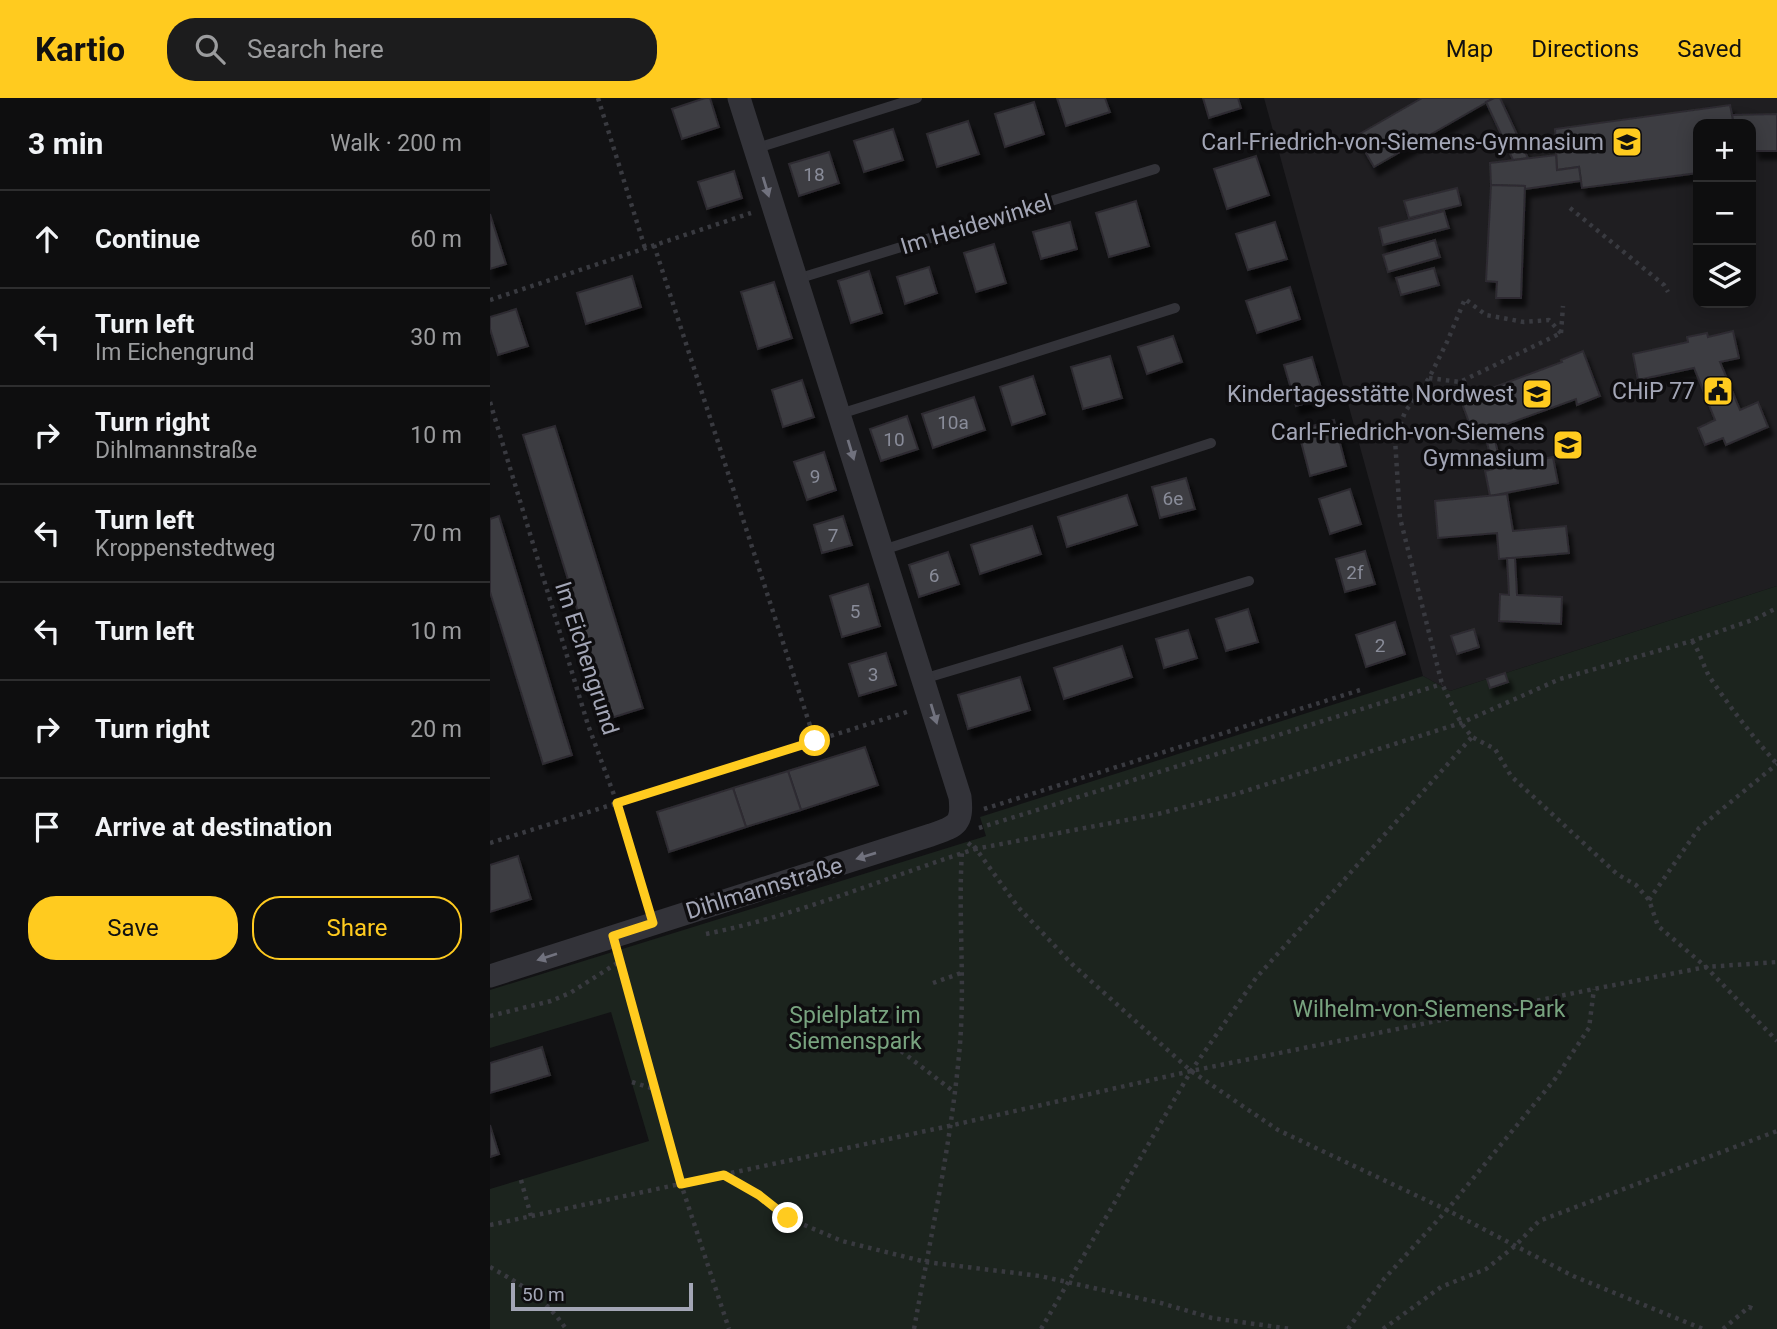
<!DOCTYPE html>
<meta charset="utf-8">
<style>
:root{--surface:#0e0e0f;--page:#1c1c1d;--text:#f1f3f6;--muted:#9b9c9e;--line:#2e2e2f;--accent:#ffcb1f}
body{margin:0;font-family:Roboto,sans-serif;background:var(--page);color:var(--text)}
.controls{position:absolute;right:21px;top:21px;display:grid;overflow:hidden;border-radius:14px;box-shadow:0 4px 18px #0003}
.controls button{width:63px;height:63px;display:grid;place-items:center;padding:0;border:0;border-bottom:2px solid var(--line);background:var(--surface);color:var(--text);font:35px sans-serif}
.scale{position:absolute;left:21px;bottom:18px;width:182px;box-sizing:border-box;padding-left:7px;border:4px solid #a3a6b6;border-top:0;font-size:19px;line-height:24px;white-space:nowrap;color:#a3a6b6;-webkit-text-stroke:5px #0e0d0f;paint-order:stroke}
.stop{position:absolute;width:21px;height:21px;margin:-16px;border:5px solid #ffcb1f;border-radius:50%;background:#fff}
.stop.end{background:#ffcb1f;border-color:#fff;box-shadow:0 2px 7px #0008}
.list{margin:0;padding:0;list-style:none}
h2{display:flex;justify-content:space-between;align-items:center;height:91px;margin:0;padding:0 28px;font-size:30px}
h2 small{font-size:23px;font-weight:400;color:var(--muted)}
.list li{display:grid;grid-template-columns:46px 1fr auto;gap:21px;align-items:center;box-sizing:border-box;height:98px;padding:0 28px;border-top:2px solid var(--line)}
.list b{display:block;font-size:26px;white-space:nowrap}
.list p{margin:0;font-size:23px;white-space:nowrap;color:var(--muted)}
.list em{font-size:23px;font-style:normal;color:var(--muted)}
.actions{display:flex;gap:14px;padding:21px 28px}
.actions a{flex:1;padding:16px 0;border:2px solid var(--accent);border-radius:28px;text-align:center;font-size:24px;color:var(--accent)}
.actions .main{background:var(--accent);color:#111}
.icon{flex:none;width:38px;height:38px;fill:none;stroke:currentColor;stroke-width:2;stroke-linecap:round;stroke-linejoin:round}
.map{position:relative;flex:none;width:1287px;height:1231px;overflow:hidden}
header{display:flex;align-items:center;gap:42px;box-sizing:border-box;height:98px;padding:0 35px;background:var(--accent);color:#111}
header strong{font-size:33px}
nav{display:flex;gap:38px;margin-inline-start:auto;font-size:24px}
.search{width:490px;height:63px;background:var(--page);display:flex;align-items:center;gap:18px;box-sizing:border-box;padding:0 24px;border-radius:28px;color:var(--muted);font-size:26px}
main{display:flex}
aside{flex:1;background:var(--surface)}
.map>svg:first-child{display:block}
</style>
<header>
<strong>Kartio</strong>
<div class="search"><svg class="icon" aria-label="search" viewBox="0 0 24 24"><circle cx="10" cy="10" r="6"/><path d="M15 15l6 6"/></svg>Search here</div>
<nav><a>Map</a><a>Directions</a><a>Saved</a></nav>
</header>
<main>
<aside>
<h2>3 min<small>Walk · 200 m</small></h2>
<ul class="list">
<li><svg class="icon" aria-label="ahead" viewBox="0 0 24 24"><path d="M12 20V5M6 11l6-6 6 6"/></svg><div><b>Continue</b></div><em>60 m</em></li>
<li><svg class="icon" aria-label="left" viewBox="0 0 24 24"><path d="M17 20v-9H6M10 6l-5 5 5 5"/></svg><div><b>Turn left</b><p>Im Eichengrund</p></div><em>30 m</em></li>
<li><svg class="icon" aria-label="right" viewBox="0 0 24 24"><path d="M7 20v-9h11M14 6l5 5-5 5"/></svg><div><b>Turn right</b><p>Dihlmannstraße</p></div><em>10 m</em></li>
<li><svg class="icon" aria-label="left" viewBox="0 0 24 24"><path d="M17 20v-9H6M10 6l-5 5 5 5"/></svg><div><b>Turn left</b><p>Kroppenstedtweg</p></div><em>70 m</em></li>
<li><svg class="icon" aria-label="left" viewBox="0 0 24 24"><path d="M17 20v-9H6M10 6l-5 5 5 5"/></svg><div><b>Turn left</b></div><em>10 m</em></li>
<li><svg class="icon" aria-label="right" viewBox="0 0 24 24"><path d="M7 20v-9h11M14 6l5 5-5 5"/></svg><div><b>Turn right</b></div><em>20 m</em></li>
<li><svg class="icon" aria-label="arrive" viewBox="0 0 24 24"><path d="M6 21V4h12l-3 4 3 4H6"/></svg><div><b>Arrive at destination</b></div></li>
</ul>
<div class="actions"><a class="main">Save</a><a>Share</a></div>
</aside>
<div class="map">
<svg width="1287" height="1231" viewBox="0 0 1287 1231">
<defs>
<filter id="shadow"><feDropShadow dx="4.5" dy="8" stdDeviation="2" flood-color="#0009"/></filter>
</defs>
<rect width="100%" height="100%" fill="#121214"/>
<!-- built -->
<path fill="#1f1e21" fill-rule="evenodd" d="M774,0H1287V488L960,593L933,578ZM1208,26H1261V205H1208Z"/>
<!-- green -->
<path fill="#1c241e" d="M1287,488V1231H0V1091L159,1043L121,914L0,950V892L496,738L490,719L933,578L960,593Z"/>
<!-- building -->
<g fill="#3c3c42" stroke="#2d2c30" stroke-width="2" filter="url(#shadow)">
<path d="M215,0H220L229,29L192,41L182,11Z"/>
<path d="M567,0H615L620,14L576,28Z"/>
<path d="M713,0H748L751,10L719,20Z"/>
<path d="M932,0H1004L884,69L866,38Z"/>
<path d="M1004,0H1010L1038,60L1023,62L996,4Z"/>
<path d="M544,4L554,36L515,49L505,16Z"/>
<path d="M1240,7L1244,26H1208V75L1092,90L1089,69L1067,72L1065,31Z"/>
<path d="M1287,16V53H1265V46H1261V26H1244L1242,17Z"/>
<path d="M478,23L489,56L447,69L437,36Z"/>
<path d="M403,31L413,62L374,74L364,43Z"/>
<path d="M339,54L349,85L309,98L299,66Z"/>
<path d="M1066,57L1067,72L1089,69L1091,83L1035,91V88L1001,87L1000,65Z"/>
<path d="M766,58L779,97L737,111L724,71Z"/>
<path d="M244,73L252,100L217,111L208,84Z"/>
<path d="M1001,87L1035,88L1031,200H1006L1007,184L996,183Z"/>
<path d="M967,90L971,107L919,120L914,103Z"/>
<path d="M646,103L659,148L619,159L606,115Z"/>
<path d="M954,113L959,130L893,147L889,130Z"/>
<path d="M0,116L16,166L0,171Z"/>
<path d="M580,124L587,151L551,161L543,134Z"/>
<path d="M785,124L797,161L758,172L746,136Z"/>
<path d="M945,142L950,159L898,174L893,157Z"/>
<path d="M504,146L516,185L486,194L474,155Z"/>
<path d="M439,169L447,195L415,206L407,179Z"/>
<path d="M944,170L949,187L911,197L906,180Z"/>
<path d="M379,173L392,215L361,225L348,183Z"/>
<path d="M142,178L151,209L96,226L87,195Z"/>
<path d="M284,184L302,240L268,251L251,194Z"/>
<path d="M800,189L810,221L767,235L756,203Z"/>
<path d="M26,211L38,248L8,257L0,231V219Z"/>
<path d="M1243,233L1249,260L1230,264L1250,312L1268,304L1278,329L1236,347L1233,340L1215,347L1208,330L1225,322L1204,270L1148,282L1143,256L1198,244L1197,239L1217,235L1218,239Z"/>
<path d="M683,238L692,264L657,276L648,249Z"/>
<path d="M1093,253L1110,298L1087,307L1086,301L984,338L969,297L979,293L981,297L986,296L1072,264L1071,262Z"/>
<path d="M620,258L632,300L593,311L581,269Z"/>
<path d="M822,259L834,300L806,308L794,267Z"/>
<path d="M543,278L555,316L522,327L510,289Z"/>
<path d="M312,282L324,319L293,329L282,292Z"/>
<path d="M484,299L495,332L443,350L432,316Z"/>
<path d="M417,318L428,351L391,363L380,331Z"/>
<path d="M844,322L856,368L820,378L808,332Z"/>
<path d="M65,328L153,610L121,620L33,337Z"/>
<path d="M1002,332L1012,369L1063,359L1068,385L1000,398L995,373L1003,371L995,335Z"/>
<path d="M334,354L346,392L317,402L304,364Z"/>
<path d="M696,380L705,411L670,420L662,389Z"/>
<path d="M860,391L871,426L840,436L829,401Z"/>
<path d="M1017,396L1023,433L1076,428L1079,455L1009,461L1007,435L948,440L945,403Z"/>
<path d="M637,397L647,427L577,449L568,419Z"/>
<path d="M9,418L82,657L53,666L0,494V421Z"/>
<path d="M353,418L362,447L332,455L324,427Z"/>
<path d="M542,428L551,456L490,476L481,447Z"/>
<path d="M875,453L885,486L855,494L846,461Z"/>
<path d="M458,454L469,486L429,499L419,467Z"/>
<path d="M1017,460H1025L1027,497L1072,499L1071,526L1009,523L1010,496L1019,497Z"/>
<path d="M378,486L390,528L352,539L340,498Z"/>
<path d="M758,511L768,544L736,553L726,521Z"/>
<path d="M905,524L915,556L876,569L866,537Z"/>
<path d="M984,531L989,549L967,556L961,538Z"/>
<path d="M698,532L707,560L674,570L666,541Z"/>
<path d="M632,548L642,579L574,601L564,570Z"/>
<path d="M396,555L406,587L369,598L359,566Z"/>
<path d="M1015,575L1018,584L1000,590L997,581Z"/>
<path d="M530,579L540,612L478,631L468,597Z"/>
<path d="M375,649L388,687L311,712L298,673Z"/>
<path d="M298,673L311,712L256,729L243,690Z"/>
<path d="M243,690L256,729L179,754L167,714Z"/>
<path d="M28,758L41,801L0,814V767Z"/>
<path d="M52,949L60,977L0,995V965Z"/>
<path d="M0,1027L9,1056L0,1059Z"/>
</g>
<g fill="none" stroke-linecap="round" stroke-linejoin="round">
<!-- path -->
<g stroke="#393a40" stroke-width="4.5" stroke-dasharray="3.5 5" stroke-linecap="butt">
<path d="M108,0L155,150"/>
<path d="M1080,110L1174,187L1178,194"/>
<path d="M164,147L325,643"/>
<path d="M0,202L261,115"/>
<path d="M1071,235L1059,222L1034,224L996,217L975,201L957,244L939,280L915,314L905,341L910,420L952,586L971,625L982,639L1005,651L1021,678L1127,776L1146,787L1159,802L1168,828L1216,869L1287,943"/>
<path d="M1071,235L1073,208"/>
<path d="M939,280L970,284L1071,235"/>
<path d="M0,304L98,627L127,705L157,804"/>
<path d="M1202,543C1210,554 1213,567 1219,578C1240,609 1262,638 1287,666"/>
<path d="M494,711L870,592"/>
<path d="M489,730L952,586"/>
<path d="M0,745L420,613"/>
<path d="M478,745L485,751L668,716L749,695L971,625L1070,581L1202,543L1265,521L1287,510"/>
<path d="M484,748L528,809L582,866L701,973L788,1032L957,1112L1083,1178L1213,1231"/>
<path d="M1159,802L1209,730L1287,666"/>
<path d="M216,836C309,817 395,780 485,751"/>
<path d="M130,863L191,1086L239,1231"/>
<path d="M443,885L471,875"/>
<path d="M0,918L61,903L80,895L132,862"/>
<path d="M411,953L463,993"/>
<path d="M142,984L164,991"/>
<path d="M235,1078L269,1097L298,1120L352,1143L436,1164L550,1178L671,1205L722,1220L801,1231"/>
<path d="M31,1082L41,1118"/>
<path d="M0,1127L459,1028L701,973L1104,891L1216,869L1287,864"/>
<path d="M0,1169C32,1187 55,1200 76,1231"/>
<path d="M424,1231C441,1137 462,1041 470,946C475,881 468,817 472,753"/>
<path d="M551,1231L701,973L766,880L982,639"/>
<path d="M858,1231L894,1181L957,1112L1065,981L1099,930L1104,891"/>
<path d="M893,1231L951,1189L996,1171L1025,1148L1049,1123L1287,1033"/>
<path d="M1233,1231L1259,1209L1266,1212"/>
</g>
<!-- lane -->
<g stroke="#333339" stroke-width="10">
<path d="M264,51L427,0"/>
<path d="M307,181L665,71"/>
<path d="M350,316L685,210"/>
<path d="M393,452L721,345"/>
<path d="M433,581L759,483"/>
</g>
<!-- street -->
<path stroke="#333339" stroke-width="23" d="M0,878L441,737C466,728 473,727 470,699L249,0"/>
</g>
<!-- one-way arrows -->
<defs><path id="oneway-solid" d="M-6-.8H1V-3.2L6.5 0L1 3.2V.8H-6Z" transform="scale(1.75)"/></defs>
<g fill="#71727e">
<use href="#oneway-solid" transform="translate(276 89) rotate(73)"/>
<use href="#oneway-solid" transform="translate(361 352) rotate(73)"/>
<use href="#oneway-solid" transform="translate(444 616) rotate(73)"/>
<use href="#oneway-solid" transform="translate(376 758) rotate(163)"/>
<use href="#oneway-solid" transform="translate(57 859) rotate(162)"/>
</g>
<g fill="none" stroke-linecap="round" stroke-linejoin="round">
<!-- route -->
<path stroke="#ffcb1f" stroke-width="9" d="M298,1120L269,1097L234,1077L191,1086L123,838L163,825L127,705L325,643"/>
</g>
<!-- icons -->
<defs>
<g id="school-square" transform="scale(1.575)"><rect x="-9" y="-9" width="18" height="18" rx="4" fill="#ffcb1f" stroke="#0e0d0f"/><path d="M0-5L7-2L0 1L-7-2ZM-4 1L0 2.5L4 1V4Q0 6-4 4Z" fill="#111"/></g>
<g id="civic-square" transform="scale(1.575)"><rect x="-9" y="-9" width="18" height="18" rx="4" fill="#ffcb1f" stroke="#0e0d0f"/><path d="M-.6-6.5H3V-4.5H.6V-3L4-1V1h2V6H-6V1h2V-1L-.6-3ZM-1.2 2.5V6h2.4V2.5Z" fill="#111"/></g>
</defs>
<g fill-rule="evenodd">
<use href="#school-square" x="1137" y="44"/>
<use href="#civic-square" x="1228" y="293"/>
<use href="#school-square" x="1047" y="296"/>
<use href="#school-square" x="1078" y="347"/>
</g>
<g text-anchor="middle" stroke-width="7" stroke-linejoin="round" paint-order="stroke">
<!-- number labels -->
<g font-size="19" fill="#898c99">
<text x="324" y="83">18</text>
<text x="463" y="331">10a</text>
<text x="404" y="348">10</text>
<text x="325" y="385">9</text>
<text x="683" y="407">6e</text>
<text x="343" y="444">7</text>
<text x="865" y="481">2f</text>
<text x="444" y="484">6</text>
<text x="365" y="520">5</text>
<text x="890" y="554">2</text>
<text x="383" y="583">3</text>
</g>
<!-- poi labels -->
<g font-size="23" fill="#a3a6b6" stroke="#0e0d0f" text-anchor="end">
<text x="1114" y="52">Carl-Friedrich-von-Siemens-Gymnasium</text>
<text x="1205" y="301">CHiP 77</text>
<text x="1024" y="304">Kindertagesstätte Nordwest</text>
<text x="1055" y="342">Carl-Friedrich-von-Siemens<tspan x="1055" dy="26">Gymnasium</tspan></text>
</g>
<!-- street labels -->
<g font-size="23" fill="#a3a6b6" stroke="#0e0d0f">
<text transform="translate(486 126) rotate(-17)" y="8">Im Heidewinkel</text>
<text transform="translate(97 560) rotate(72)" y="8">Im Eichengrund</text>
<text transform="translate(274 790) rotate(-17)" y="8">Dihlmannstraße</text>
</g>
<!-- park labels -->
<g font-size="23" fill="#78a37f" stroke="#0e0d0f">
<text x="939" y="919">Wilhelm-von-Siemens-Park</text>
<text x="365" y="925">Spielplatz im<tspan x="365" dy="26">Siemenspark</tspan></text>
</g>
</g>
</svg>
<div class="controls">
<button>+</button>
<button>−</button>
<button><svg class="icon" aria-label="layers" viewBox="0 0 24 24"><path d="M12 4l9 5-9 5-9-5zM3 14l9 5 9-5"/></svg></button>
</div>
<div class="scale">50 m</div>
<div class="stop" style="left:325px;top:643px"></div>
<div class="stop end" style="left:298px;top:1120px"></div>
</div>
</main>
